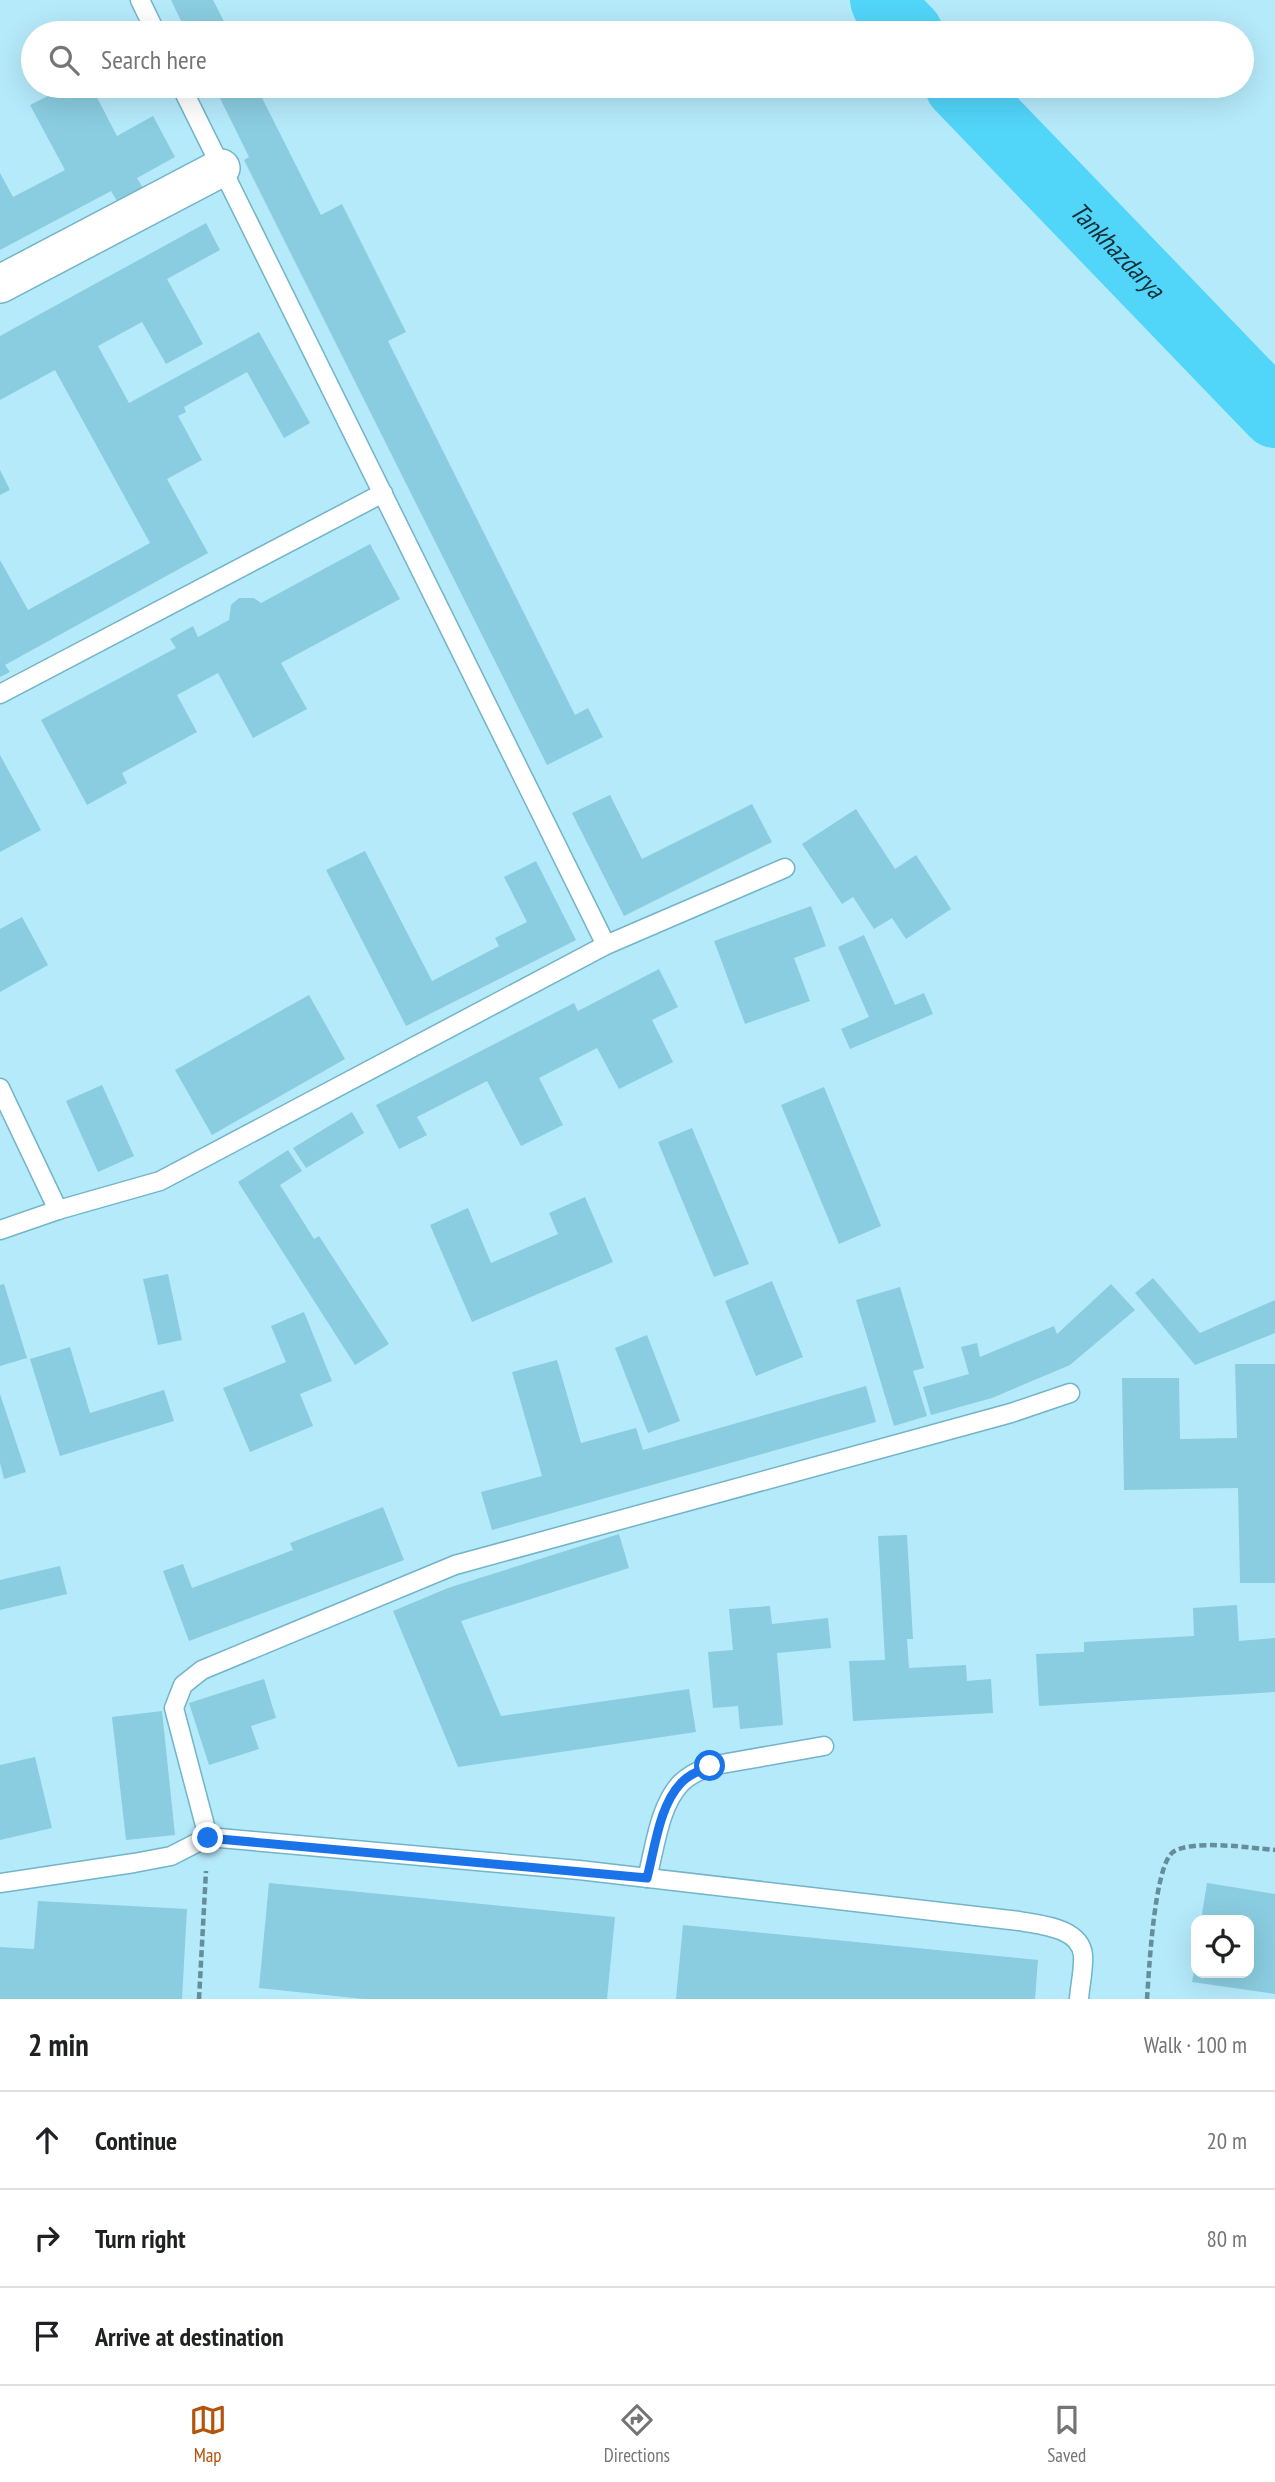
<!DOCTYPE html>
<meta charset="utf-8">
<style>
:root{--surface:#fff;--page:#f6f6f6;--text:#202124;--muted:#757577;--line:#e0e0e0;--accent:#b45309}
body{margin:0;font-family:"PT Sans Narrow",sans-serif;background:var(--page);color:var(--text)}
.controls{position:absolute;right:21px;bottom:21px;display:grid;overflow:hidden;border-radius:14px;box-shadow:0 7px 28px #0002}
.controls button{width:63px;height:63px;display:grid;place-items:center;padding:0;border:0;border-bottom:2px solid var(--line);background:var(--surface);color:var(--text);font:35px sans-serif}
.stop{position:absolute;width:21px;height:21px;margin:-16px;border:5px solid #1a73e8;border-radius:50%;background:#fff}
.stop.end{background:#1a73e8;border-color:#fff;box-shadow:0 2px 7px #0008}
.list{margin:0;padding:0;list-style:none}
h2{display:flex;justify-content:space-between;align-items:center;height:91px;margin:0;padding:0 28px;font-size:30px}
h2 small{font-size:23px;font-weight:400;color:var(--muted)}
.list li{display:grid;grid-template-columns:46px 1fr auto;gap:21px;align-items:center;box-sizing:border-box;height:98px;padding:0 28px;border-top:2px solid var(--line)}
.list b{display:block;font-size:26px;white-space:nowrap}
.list em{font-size:23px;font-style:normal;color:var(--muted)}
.icon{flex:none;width:38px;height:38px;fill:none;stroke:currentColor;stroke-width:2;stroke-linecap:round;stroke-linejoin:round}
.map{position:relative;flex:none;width:1275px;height:1999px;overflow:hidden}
.search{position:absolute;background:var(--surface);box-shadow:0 7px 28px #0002;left:21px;right:21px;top:21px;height:77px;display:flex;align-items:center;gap:18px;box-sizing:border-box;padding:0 24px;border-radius:38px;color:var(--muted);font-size:26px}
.sheet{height:385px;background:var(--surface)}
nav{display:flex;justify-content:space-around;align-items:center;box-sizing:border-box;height:98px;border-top:2px solid var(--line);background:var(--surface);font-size:19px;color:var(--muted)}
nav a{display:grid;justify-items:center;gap:4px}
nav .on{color:var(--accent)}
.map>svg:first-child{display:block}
</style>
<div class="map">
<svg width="1275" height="1999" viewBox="0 0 1275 1999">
<rect width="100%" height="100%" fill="#b5eafb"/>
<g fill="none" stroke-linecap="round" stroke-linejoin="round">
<!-- river -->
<g stroke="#51d5f9" stroke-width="68">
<path d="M884,0L891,15L909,33"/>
<path id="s1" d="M959,86L1275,414"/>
</g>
</g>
<!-- building -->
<g fill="#8acce0">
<path d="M171,0H213L230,33H187Z"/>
<path d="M68,86H91L117,136L153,116L175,157L137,178L143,188L117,201L111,191L0,250V173L13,197L65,170L30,105Z"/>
<path d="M214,86H256L321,215L342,204L406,332L388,341L575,715L588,708L603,737L547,765L244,160L249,157Z"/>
<path d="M206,223L220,250L167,279L203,344L166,364L142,322L98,346L129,403L259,332L310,423L284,438L247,372L184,407L186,412L178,416L202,460L167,479L208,553L5,665L10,672L0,677V560L28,610L150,543L55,370L0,400V336Z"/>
<path d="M0,470L10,490L0,495Z"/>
<path d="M370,544L400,599L281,663L307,709L253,738L218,673L177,695L197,732L122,773L127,783L87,805L41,720L176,648L170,639L193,626L198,637L229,620L231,605L239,598H254L261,603Z"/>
<path d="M0,755L41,830L0,852Z"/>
<path d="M610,795L642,859L752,804L772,842L624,916L572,813Z"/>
<path d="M856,809L895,869L916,855L951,909L906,939L892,918L874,929L853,897L842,904L802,844Z"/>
<path d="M365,851L432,981L499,946L495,938L527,922L504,877L536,861L576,940L406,1026L326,870Z"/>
<path d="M811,906L826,946L794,958L810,1001L745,1024L714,941Z"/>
<path d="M22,917L48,965L0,992V929Z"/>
<path d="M864,935L895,1005L924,993L933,1014L850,1049L841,1029L869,1017L838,947Z"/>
<path d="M659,969L678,1007L652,1020L673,1062L619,1089L597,1048L539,1078L563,1125L521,1146L487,1081L417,1117L427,1135L399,1149L376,1105L574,1003L578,1011Z"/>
<path d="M309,995L345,1059L212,1135L175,1070Z"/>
<path d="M102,1085L134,1156L98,1172L66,1101Z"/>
<path d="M824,1087L881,1226L839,1244L781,1105Z"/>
<path d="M352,1112L364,1133L306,1168L293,1148Z"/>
<path d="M692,1128L749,1264L714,1277L658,1142Z"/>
<path d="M288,1150L302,1171L280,1185L314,1239L319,1236L389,1344L355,1365L238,1182Z"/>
<path d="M585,1197L613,1262L472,1322L430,1225L468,1208L491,1263L558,1234L549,1213Z"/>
<path d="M168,1274L182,1340L158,1345L143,1279Z"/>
<path d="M1153,1278L1200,1333L1275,1300V1333L1195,1365L1135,1293Z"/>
<path d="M772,1281L803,1357L756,1376L725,1301Z"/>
<path d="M4,1284L27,1358L0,1366V1285Z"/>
<path d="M1111,1284L1135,1310L1070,1365L992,1398L931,1415L923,1387L969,1374L961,1347L977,1343L980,1357L1054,1326L1057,1334Z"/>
<path d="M900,1287L924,1368L913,1371L927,1416L894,1426L856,1300Z"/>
<path d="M304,1312L332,1381L300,1394L313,1426L250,1452L223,1388L286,1362L271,1326Z"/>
<path d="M647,1335L680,1421L648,1433L615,1348Z"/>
<path d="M70,1347L90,1413L164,1390L174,1421L60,1456L30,1359Z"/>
<path d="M557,1360L581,1443L636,1428L643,1450L866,1386L876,1422L492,1530L481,1492L542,1476L512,1372Z"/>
<path d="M1235,1364H1275V1583H1240L1238,1488L1124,1490L1122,1378H1179L1180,1439L1237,1438Z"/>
<path d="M0,1394L26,1472L4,1479L0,1463Z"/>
<path d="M383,1507L404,1560L189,1641L163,1571L183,1564L192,1588L293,1550L290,1543Z"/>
<path d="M619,1534L629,1568L461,1621L501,1716L689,1689L696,1732L458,1767L393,1611L448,1588Z"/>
<path d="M907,1535L913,1639H907L909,1668L966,1665L967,1681L991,1679L993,1713L853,1721L849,1661L885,1660L878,1536Z"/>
<path d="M60,1566L67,1594L0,1610V1580Z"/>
<path d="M1237,1605L1239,1641L1275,1638V1692L1039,1706L1036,1654L1084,1652V1642L1194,1636L1193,1608Z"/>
<path d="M770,1606L772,1624L828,1618L831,1648L777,1653L783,1725L740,1729L738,1706L713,1708L708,1652L733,1650L729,1609Z"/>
<path d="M264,1679L276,1718L251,1726L259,1749L209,1765L189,1703Z"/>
<path d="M162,1711L175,1835L126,1840L112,1717Z"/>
<path d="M35,1757L52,1828L0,1840V1765Z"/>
<path d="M269,1883L615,1917L607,1999H364L259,1988Z"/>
<path d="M1207,1883L1275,1894V1994L1192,1982L1195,1966L1196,1973H1249V1920H1201Z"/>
<path d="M38,1901L187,1909L182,1999H0V1947L34,1949Z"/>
<path d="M683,1925L1038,1960L1035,1999H676Z"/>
</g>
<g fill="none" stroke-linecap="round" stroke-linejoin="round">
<!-- lane casing -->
<g stroke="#72b4c8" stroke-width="21">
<g id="lane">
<path d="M140,0L156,33"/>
<path d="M0,694L383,493"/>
<path d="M606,945L785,868"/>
<path d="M0,1088L58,1210"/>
<path d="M0,1230L58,1210L160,1181L606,945L181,86"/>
<path d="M208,1837L174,1708L183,1685L202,1670L455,1565L1011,1413L1070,1393"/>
<path d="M647,1878C655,1848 659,1806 681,1783C689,1775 700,1770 710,1766L824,1746"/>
<path d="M0,1883L134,1863L171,1856L208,1837L579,1870L1019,1921C1039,1925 1080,1927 1083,1955C1084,1969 1080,1985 1079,1999"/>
</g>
</g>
<!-- street casing -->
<g stroke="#72b4c8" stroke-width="40">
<path id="street" d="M0,284L221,168"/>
</g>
<!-- path -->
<g stroke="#658e9a" stroke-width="4.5" stroke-dasharray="7 3.5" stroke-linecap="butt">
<path d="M199,1999L206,1871"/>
<path d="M1147,1999C1149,1972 1154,1866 1173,1852C1193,1839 1251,1848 1275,1850"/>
</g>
<!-- lane -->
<use href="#lane" stroke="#fff" stroke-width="18"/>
<!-- street -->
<use href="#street" stroke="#fff" stroke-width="37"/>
</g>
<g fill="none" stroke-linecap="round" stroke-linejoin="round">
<!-- route -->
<path stroke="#1a73e8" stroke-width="9" d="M208,1838L647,1878C655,1848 659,1806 681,1783C688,1775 700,1770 710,1766"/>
</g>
<g text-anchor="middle" stroke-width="7" stroke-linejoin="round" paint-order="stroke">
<!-- water labels -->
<g font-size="26" font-style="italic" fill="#122e36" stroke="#b5eafb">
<text dy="9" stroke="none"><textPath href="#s1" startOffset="228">Tankhazdarya</textPath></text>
</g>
</g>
</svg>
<div class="controls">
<button><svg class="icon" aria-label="locate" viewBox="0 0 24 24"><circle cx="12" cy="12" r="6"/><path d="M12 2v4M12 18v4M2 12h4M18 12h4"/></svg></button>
</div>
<div class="stop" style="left:710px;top:1766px"></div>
<div class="stop end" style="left:208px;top:1838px"></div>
<div class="search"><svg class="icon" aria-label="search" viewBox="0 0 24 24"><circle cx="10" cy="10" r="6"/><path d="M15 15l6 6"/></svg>Search here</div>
</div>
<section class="sheet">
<h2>2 min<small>Walk · 100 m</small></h2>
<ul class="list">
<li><svg class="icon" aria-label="ahead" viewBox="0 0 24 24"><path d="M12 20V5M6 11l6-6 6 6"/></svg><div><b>Continue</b></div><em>20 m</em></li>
<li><svg class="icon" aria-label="right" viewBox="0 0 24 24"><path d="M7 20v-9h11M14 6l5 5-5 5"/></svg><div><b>Turn right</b></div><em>80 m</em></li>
<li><svg class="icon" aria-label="arrive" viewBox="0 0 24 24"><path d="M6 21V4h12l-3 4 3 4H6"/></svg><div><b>Arrive at destination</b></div></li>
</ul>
</section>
<nav>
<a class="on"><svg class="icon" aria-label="map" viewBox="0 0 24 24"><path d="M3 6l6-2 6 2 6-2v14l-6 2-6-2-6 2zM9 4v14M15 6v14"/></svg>Map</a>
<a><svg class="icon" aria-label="directions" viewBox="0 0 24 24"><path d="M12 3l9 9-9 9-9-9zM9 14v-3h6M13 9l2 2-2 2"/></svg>Directions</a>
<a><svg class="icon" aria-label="saved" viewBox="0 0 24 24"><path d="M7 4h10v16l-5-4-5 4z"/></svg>Saved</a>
</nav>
